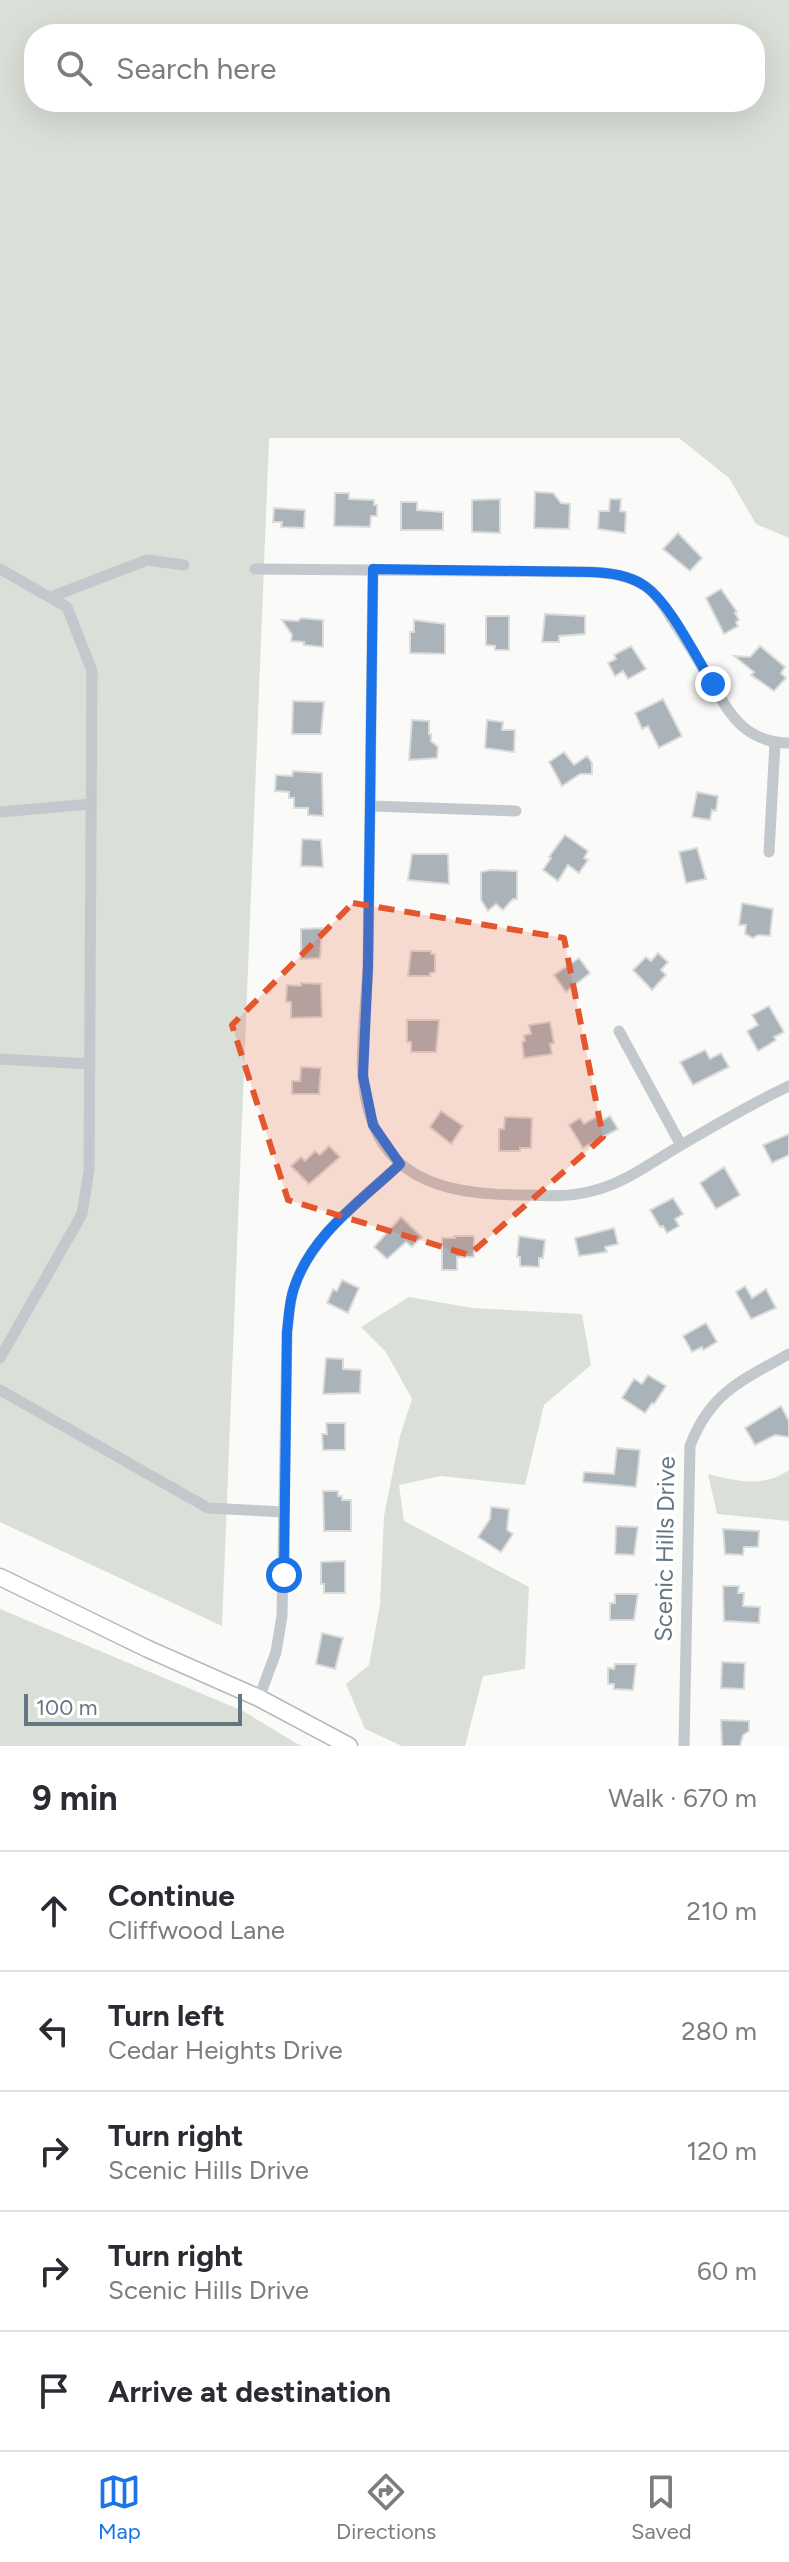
<!DOCTYPE html>
<meta charset="utf-8">
<style>
:root{--surface:#fff;--page:#f2f2f3;--text:#2b2b33;--muted:#7c7c81;--line:#e1e1e2;--accent:#1a73e8}
body{margin:0;font-family:Figtree,sans-serif;background:var(--page);color:var(--text)}
.scale{position:absolute;left:24px;bottom:20px;width:218px;box-sizing:border-box;padding-left:8px;border:4px solid #657683;border-top:0;font-size:22px;line-height:28px;white-space:nowrap;color:#657683;-webkit-text-stroke:6px #fff;paint-order:stroke}
.stop{position:absolute;width:24px;height:24px;margin:-18px;border:6px solid #1a73e8;border-radius:50%;background:#fff}
.stop.end{background:#1a73e8;border-color:#fff;box-shadow:0 2px 8px #0008}
.list{margin:0;padding:0;list-style:none}
h2{display:flex;justify-content:space-between;align-items:center;height:104px;margin:0;padding:0 32px;font-size:34px}
h2 small{font-size:26px;font-weight:400;color:var(--muted)}
.list li{display:grid;grid-template-columns:52px 1fr auto;gap:24px;align-items:center;box-sizing:border-box;height:120px;padding:0 32px;border-top:2px solid var(--line)}
.list b{display:block;font-size:30px;white-space:nowrap}
.list p{margin:0;font-size:26px;white-space:nowrap;color:var(--muted)}
.list em{font-size:26px;font-style:normal;color:var(--muted)}
.icon{flex:none;width:44px;height:44px;fill:none;stroke:currentColor;stroke-width:2;stroke-linecap:round;stroke-linejoin:round}
.map{position:relative;flex:none;width:789px;height:1746px;overflow:hidden}
.search{position:absolute;background:var(--surface);box-shadow:0 8px 32px #0002;left:24px;right:24px;top:24px;height:88px;display:flex;align-items:center;gap:20px;box-sizing:border-box;padding:0 28px;border-radius:32px;color:var(--muted);font-size:30px}
.sheet{height:704px;background:var(--surface)}
nav{display:flex;justify-content:space-around;align-items:center;box-sizing:border-box;height:112px;border-top:2px solid var(--line);background:var(--surface);font-size:22px;color:var(--muted)}
nav a{display:grid;justify-items:center;gap:4px}
nav .on{color:var(--accent)}
.map>svg:first-child{display:block}
</style>
<div class="map">
<svg width="789" height="1746" viewBox="0 0 789 1746">
<rect width="100%" height="100%" fill="#fafaf8"/>
<!-- green -->
<g fill="#dadfd7" fill-rule="evenodd">
<path d="M0,0H789V538L756,524L729,478L679,438H269L222,1626L0,1522ZM34,34H755V102H34Z"/>
<path d="M409,1297L472,1308L582,1314L591,1365L544,1405L525,1485L441,1476L399,1485L404,1521L529,1587L525,1669L483,1676L465,1746H402L365,1729L346,1684L369,1665L380,1605L384,1516L400,1436L412,1399L386,1352L361,1327Z"/>
<path d="M789,1470V1521L717,1514L708,1474C735,1481 764,1488 789,1470Z"/>
<path d="M0,1609L243,1711L301,1746H0Z"/>
</g>
<!-- building -->
<g fill="#aab3b9" stroke="#dcdcda" stroke-width="2">
<path d="M535,492L553,493L561,503L570,504L569,529L534,528Z"/>
<path d="M335,493H349V499L374,500V505H377V516H371L370,527L334,526Z"/>
<path d="M500,499V533L472,532V500Z"/>
<path d="M610,499H621L620,511L626,512L625,533L598,529L599,511H609Z"/>
<path d="M401,502H417V510L443,512V530H401Z"/>
<path d="M274,508L305,510L304,528L281,527L282,522H273Z"/>
<path d="M678,533L702,558L690,571L663,549Z"/>
<path d="M721,589L737,612L735,613L739,620L736,622L738,626L724,634L706,598Z"/>
<path d="M545,614L585,616V634L559,636V642H542Z"/>
<path d="M486,616H509V650H495V646L486,645Z"/>
<path d="M301,618L323,620V647L304,645V642L291,641L292,635L282,620L298,621Z"/>
<path d="M414,620L445,624V654L410,653V632H414Z"/>
<path d="M631,646L646,669L628,679L623,671L615,676L608,663L616,659L614,655Z"/>
<path d="M760,646L785,667L781,673L786,678L774,691L751,675L754,672L734,656L750,657Z"/>
<path d="M663,699L682,736L659,748L648,726L642,729L635,713Z"/>
<path d="M293,701L324,702L321,734H292Z"/>
<path d="M412,720L429,721V734H431V741L438,747L437,758L409,760Z"/>
<path d="M487,720L503,722L502,730H515L514,752L485,748Z"/>
<path d="M564,752L574,765L587,756L592,763V774H580L562,786L549,762Z"/>
<path d="M293,771L322,773L323,816L308,815V808H294V798H289V792L275,791L276,775L292,776Z"/>
<path d="M697,792L718,796L716,811L712,810L710,820L692,817Z"/>
<path d="M565,835L588,851L584,858L588,860L579,873L568,865L558,881L543,870L551,858L549,857Z"/>
<path d="M302,839L321,840L323,867L301,866Z"/>
<path d="M697,848L706,879L686,883L679,852Z"/>
<path d="M412,854H448L449,884L408,880Z"/>
<path d="M491,870L517,871V899H513L503,910L496,904L488,911L481,900V872Z"/>
<path d="M742,903L773,909L770,936L758,935L753,938L745,934L746,925H739Z"/>
<path d="M322,928L320,958L301,959V929Z"/>
<path d="M411,951H431V954H435V972L430,973V976H408Z"/>
<path d="M658,953L668,962L661,970L666,975L652,990L633,970L646,957L651,961Z"/>
<path d="M579,958L590,973L566,992L554,975Z"/>
<path d="M301,983L321,984L322,1017L291,1018V1002H286L287,985L301,986Z"/>
<path d="M769,1006L784,1032L774,1037L776,1040L758,1051L747,1031L758,1025L752,1015Z"/>
<path d="M407,1020H439L436,1052H411V1042H407Z"/>
<path d="M550,1022L554,1043L550,1044L552,1054L524,1058L522,1042L525,1041L524,1035L531,1034L529,1025Z"/>
<path d="M705,1050L710,1059L721,1053L729,1067L693,1085L680,1062Z"/>
<path d="M301,1067L321,1068L319,1094H292V1081H300Z"/>
<path d="M441,1111L463,1126L451,1144L430,1127Z"/>
<path d="M610,1116L618,1129L583,1148L569,1125L580,1118L584,1124L596,1117L599,1122Z"/>
<path d="M505,1117L532,1118L531,1148H520V1151H499V1129H504Z"/>
<path d="M789,1134V1155L772,1163L763,1145Z"/>
<path d="M329,1146L340,1157L309,1184L291,1166L301,1157L305,1161L315,1151L320,1155Z"/>
<path d="M724,1167L740,1195L716,1209L700,1183Z"/>
<path d="M673,1198L683,1214L675,1219L679,1226L667,1233L663,1226L660,1227L650,1210Z"/>
<path d="M401,1217L422,1237L412,1247L406,1242L387,1259L374,1247Z"/>
<path d="M614,1228L618,1244L605,1247L607,1252L579,1256L575,1238Z"/>
<path d="M454,1236H474V1257H457V1270H442V1238H455Z"/>
<path d="M519,1236L545,1240L543,1258H539V1267L520,1266V1257H517Z"/>
<path d="M342,1280L359,1288L348,1313L327,1303L333,1289L337,1291Z"/>
<path d="M745,1286L752,1298L766,1289L776,1308L751,1319L736,1292Z"/>
<path d="M706,1323L717,1342L703,1350L702,1347L692,1352L683,1336Z"/>
<path d="M326,1358L343,1359V1369L361,1370L360,1393L323,1394Z"/>
<path d="M648,1375L666,1386L654,1404L652,1403L645,1413L622,1398L634,1379L642,1384Z"/>
<path d="M781,1406L789,1421V1437L775,1435L755,1445L745,1428Z"/>
<path d="M326,1423H345V1450H323L322,1434H327Z"/>
<path d="M617,1448L640,1450L636,1487L583,1482L584,1472L614,1474Z"/>
<path d="M323,1491H338V1496H342V1500H351V1531H324Z"/>
<path d="M491,1507L509,1509L507,1530L513,1534L501,1552L478,1537L490,1519Z"/>
<path d="M616,1526L638,1527L634,1555L615,1554Z"/>
<path d="M723,1529L759,1531L758,1547H744L743,1555L725,1554Z"/>
<path d="M345,1561V1593H324V1584H321V1562Z"/>
<path d="M723,1586H739L738,1593H744L743,1606L760,1607L759,1623L724,1621Z"/>
<path d="M615,1594H638L634,1620H610V1603H615Z"/>
<path d="M322,1633L343,1638L335,1669L316,1664Z"/>
<path d="M722,1662L745,1663L744,1689L721,1688Z"/>
<path d="M615,1664H636L633,1690L614,1689V1684H608V1668L614,1669Z"/>
<path d="M721,1720L749,1721V1731L743,1735L740,1746H722Z"/>
</g>
<g fill="none" stroke-linecap="round" stroke-linejoin="round">
<!-- secondary casing -->
<g stroke="#b3babf" stroke-width="19">
<path id="secondary" d="M0,1577L148,1649L259,1698L349,1746"/>
</g>
<!-- street -->
<g stroke="#c3c8cc" stroke-width="11">
<path d="M0,569L67,607L92,671L89,1170L82,1214L0,1358"/>
<path d="M255,569L591,572C610,573 628,575 645,586C656,593 665,608 672,619C686,640 699,661 711,682C731,716 745,742 789,743"/>
<path d="M373,569C372,700 370,831 368,962C367,1014 353,1075 373,1124C398,1189 467,1195 526,1195C549,1196 570,1197 592,1191C626,1183 653,1161 683,1144C717,1124 753,1103 789,1086"/>
<path d="M51,597L147,560L184,565"/>
<path d="M371,806L516,811"/>
<path d="M0,812L91,804"/>
<path d="M769,852L775,743"/>
<path d="M619,1031L681,1145"/>
<path d="M0,1059L90,1064"/>
<path d="M0,1390L208,1508L284,1512"/>
<path d="M259,1698L276,1652L282,1616L287,1332C289,1317 289,1302 294,1288C311,1235 361,1201 400,1164"/>
<path d="M684,1746L690,1446C710,1393 742,1380 789,1354"/>
</g>
<!-- secondary -->
<use href="#secondary" stroke="#fff" stroke-width="16"/>
</g>
<g fill="none" stroke-linecap="round" stroke-linejoin="round">
<!-- route -->
<path stroke="#1a73e8" stroke-width="10" d="M284,1575L287,1332C289,1317 289,1302 294,1288C311,1235 361,1201 400,1164L373,1125L363,1076L368,966L373,569L591,572C610,573 629,575 645,586C671,604 696,658 713,684"/>
</g>
<!-- marked area -->
<path fill="#e4572e" fill-opacity="0.2" stroke="#e4572e" stroke-width="6" stroke-dasharray="16 10" stroke-linejoin="round" d="M353,903L564,938L603,1137L469,1255L288,1200L232,1025Z"/>
<g text-anchor="middle" stroke-width="8" stroke-linejoin="round" paint-order="stroke">
<!-- street labels -->
<g font-size="24" fill="#657683" stroke="#fff">
<text transform="translate(665 1549) rotate(-89)" y="8">Scenic Hills Drive</text>
</g>
</g>
</svg>
<div class="scale">100 m</div>
<div class="stop" style="left:284px;top:1575px"></div>
<div class="stop end" style="left:713px;top:684px"></div>
<div class="search"><svg class="icon" aria-label="search" viewBox="0 0 24 24"><circle cx="10" cy="10" r="6"/><path d="M15 15l6 6"/></svg>Search here</div>
</div>
<section class="sheet">
<h2>9 min<small>Walk · 670 m</small></h2>
<ul class="list">
<li><svg class="icon" aria-label="ahead" viewBox="0 0 24 24"><path d="M12 20V5M6 11l6-6 6 6"/></svg><div><b>Continue</b><p>Cliffwood Lane</p></div><em>210 m</em></li>
<li><svg class="icon" aria-label="left" viewBox="0 0 24 24"><path d="M17 20v-9H6M10 6l-5 5 5 5"/></svg><div><b>Turn left</b><p>Cedar Heights Drive</p></div><em>280 m</em></li>
<li><svg class="icon" aria-label="right" viewBox="0 0 24 24"><path d="M7 20v-9h11M14 6l5 5-5 5"/></svg><div><b>Turn right</b><p>Scenic Hills Drive</p></div><em>120 m</em></li>
<li><svg class="icon" aria-label="right" viewBox="0 0 24 24"><path d="M7 20v-9h11M14 6l5 5-5 5"/></svg><div><b>Turn right</b><p>Scenic Hills Drive</p></div><em>60 m</em></li>
<li><svg class="icon" aria-label="arrive" viewBox="0 0 24 24"><path d="M6 21V4h12l-3 4 3 4H6"/></svg><div><b>Arrive at destination</b></div></li>
</ul>
</section>
<nav>
<a class="on"><svg class="icon" aria-label="map" viewBox="0 0 24 24"><path d="M3 6l6-2 6 2 6-2v14l-6 2-6-2-6 2zM9 4v14M15 6v14"/></svg>Map</a>
<a><svg class="icon" aria-label="directions" viewBox="0 0 24 24"><path d="M12 3l9 9-9 9-9-9zM9 14v-3h6M13 9l2 2-2 2"/></svg>Directions</a>
<a><svg class="icon" aria-label="saved" viewBox="0 0 24 24"><path d="M7 4h10v16l-5-4-5 4z"/></svg>Saved</a>
</nav>
